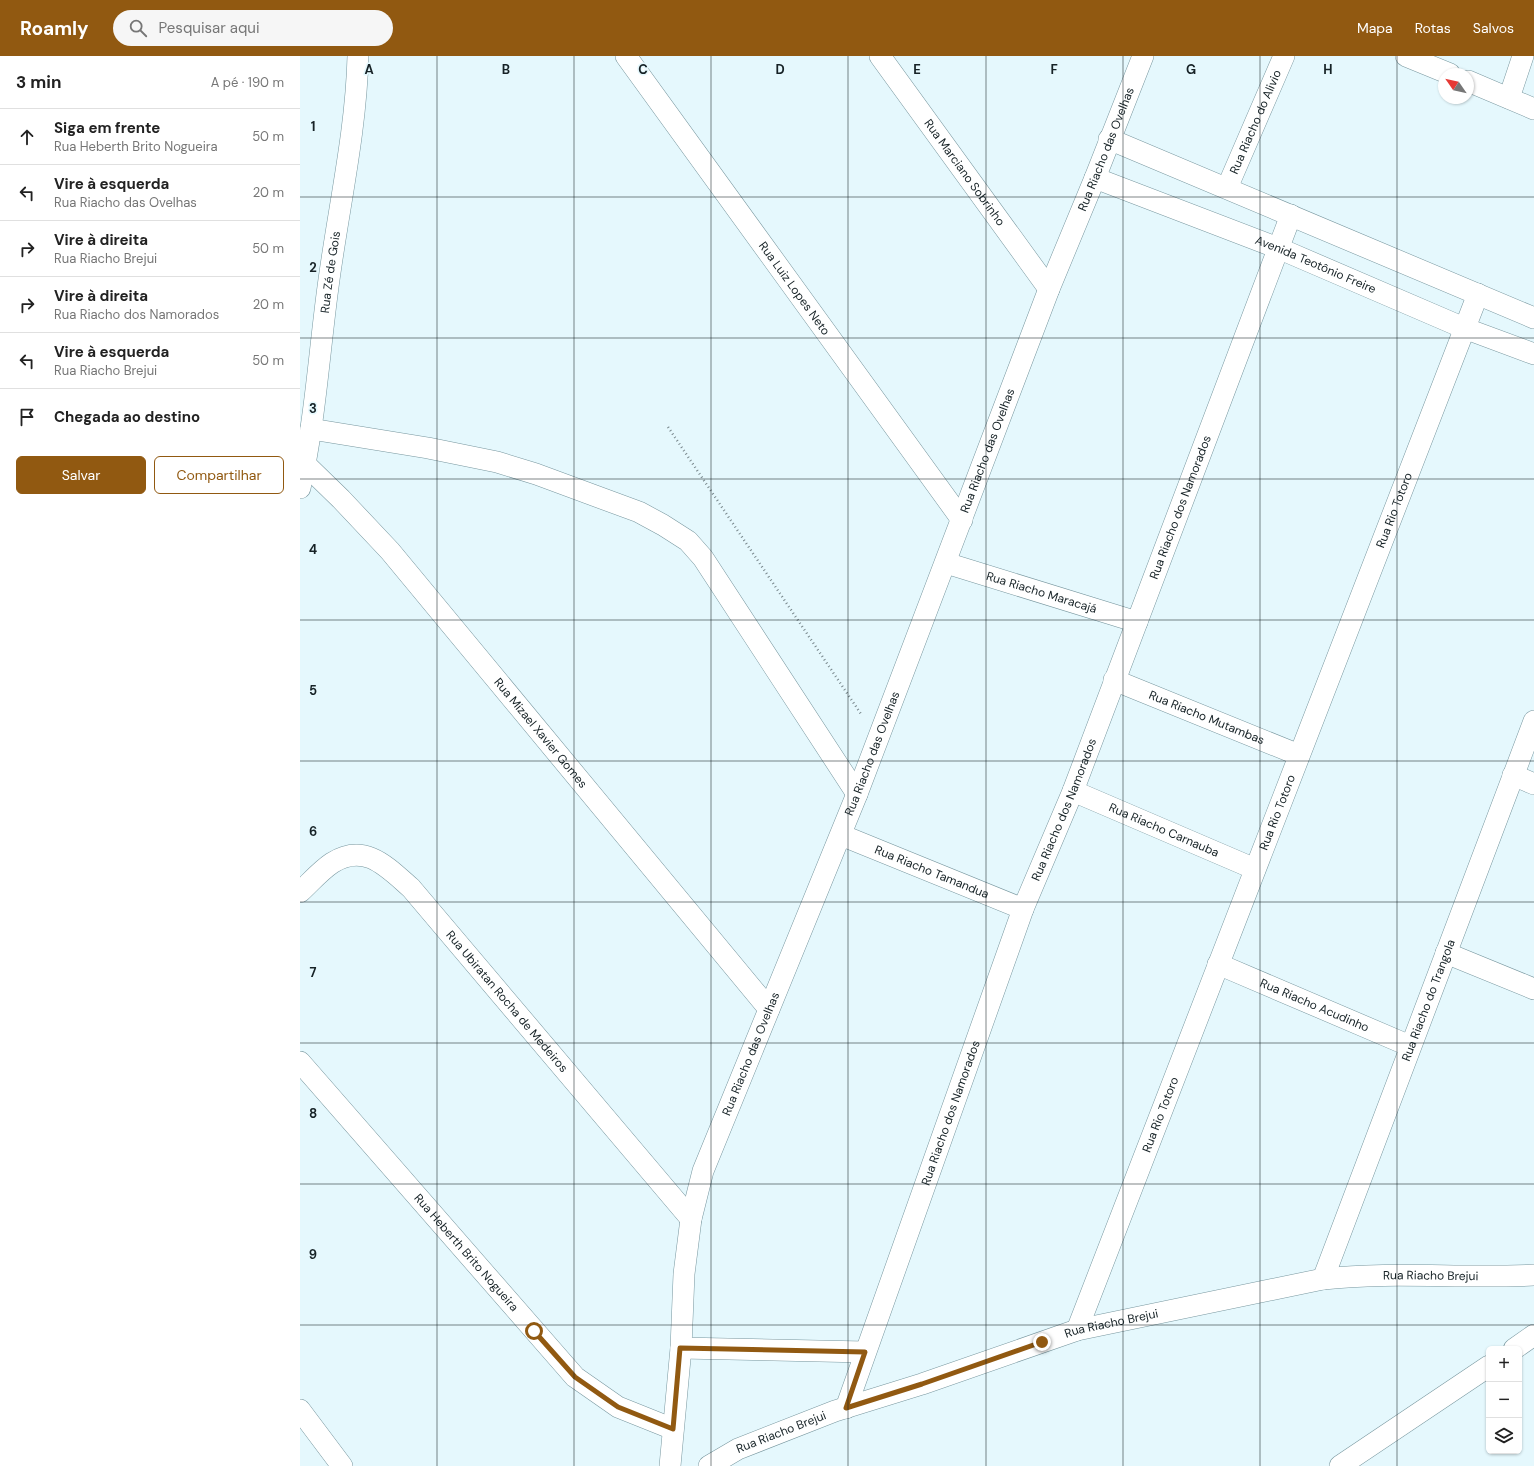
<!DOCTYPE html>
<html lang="pt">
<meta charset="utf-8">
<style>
:root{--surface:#fff;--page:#f6f6f6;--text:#222;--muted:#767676;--line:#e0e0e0;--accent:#915911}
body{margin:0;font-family:"DM Sans",sans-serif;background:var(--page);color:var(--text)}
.controls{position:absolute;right:12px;bottom:12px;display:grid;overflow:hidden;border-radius:6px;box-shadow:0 1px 3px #0004}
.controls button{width:36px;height:36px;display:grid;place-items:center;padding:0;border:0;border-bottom:1px solid var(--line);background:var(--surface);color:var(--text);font:20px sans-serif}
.compass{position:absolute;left:1138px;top:12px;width:36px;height:36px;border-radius:50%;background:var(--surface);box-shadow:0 1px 3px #0004;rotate:304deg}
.stop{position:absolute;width:12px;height:12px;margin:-9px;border:3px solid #915911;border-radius:50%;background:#fff}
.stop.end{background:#915911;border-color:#fff;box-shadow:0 1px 4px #0008}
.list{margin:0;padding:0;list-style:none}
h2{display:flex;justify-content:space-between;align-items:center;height:52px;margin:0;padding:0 16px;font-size:17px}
h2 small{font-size:13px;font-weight:400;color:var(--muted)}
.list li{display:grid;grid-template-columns:26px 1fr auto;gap:12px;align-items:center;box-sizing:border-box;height:56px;padding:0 16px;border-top:1px solid var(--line)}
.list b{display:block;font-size:15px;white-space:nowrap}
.list p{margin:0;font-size:13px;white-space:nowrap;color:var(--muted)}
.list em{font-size:13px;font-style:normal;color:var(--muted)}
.actions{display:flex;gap:8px;padding:12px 16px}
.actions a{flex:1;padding:9px 0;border:1px solid var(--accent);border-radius:6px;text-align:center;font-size:14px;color:var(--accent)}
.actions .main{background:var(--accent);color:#fff}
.icon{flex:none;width:22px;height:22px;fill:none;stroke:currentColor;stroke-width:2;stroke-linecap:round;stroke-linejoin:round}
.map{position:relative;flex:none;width:1234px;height:1410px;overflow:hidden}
header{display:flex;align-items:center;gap:24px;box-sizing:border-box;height:56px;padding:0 20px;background:var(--accent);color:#fff}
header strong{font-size:19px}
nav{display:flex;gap:22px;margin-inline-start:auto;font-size:14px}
.search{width:280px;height:36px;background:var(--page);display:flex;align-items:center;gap:10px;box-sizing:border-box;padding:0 14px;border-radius:22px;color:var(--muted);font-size:15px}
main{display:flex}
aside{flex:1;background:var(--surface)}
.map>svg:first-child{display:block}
</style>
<header>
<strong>Roamly</strong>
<div class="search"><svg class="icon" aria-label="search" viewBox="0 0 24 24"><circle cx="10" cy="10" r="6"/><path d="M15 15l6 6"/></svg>Pesquisar aqui</div>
<nav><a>Mapa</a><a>Rotas</a><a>Salvos</a></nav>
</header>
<main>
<aside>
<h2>3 min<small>A pé · 190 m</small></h2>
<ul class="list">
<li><svg class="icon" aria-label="ahead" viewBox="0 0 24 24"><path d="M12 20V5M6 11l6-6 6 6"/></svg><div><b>Siga em frente</b><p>Rua Heberth Brito Nogueira</p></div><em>50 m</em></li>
<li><svg class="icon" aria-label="left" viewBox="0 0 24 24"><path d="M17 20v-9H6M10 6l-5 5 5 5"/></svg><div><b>Vire à esquerda</b><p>Rua Riacho das Ovelhas</p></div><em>20 m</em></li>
<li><svg class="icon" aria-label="right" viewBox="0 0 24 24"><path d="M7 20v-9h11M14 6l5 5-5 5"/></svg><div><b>Vire à direita</b><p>Rua Riacho Brejui</p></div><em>50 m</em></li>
<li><svg class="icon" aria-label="right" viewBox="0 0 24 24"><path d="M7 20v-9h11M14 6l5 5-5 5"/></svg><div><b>Vire à direita</b><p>Rua Riacho dos Namorados</p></div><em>20 m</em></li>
<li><svg class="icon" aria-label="left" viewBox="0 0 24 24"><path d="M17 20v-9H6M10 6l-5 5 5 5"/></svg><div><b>Vire à esquerda</b><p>Rua Riacho Brejui</p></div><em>50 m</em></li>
<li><svg class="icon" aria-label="arrive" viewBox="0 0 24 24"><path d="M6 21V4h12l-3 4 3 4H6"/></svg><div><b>Chegada ao destino</b></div></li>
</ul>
<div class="actions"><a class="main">Salvar</a><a>Compartilhar</a></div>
</aside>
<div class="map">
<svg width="1234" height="1410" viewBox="0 0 1234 1410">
<rect width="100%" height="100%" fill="#e5f8fd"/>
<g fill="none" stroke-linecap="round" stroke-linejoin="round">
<!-- minor casing -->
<g stroke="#78979f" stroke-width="22">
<g id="minor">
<path id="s1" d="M326,0L662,464"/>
<path id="s2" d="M580,0L749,233"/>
<path d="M1106,0L1150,18"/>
<path d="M1168,25L1234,53"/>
<path d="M1209,42L1223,0"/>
<path d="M809,83L1234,262"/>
<path id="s3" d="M795,122L978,192L1164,272L1234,298"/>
<path id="s4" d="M927,132L984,0"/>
<path d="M11,373L128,392L197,406L236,418L339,456L363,469L388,485L403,502L557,738"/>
<path id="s5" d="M5,408L41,443L90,495L469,953"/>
<path id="s6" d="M0,432C15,366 19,298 28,231C38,154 56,78 58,0"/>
<path id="s7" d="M646,507L837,566"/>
<path id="s8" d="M814,624L999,699"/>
<path d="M1213,719L1234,728"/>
<path id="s9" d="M773,735L955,813"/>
<path id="s10" d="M541,779L723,853"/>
<path id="s11" d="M0,836C10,827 20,815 32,807C65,786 87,811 111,832L391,1163"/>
<path d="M1146,897L1234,933"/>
<path id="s12" d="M918,908L1110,990"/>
<path id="s13" d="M0,1006L275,1321L318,1351L373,1373"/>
<path id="s14" d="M1023,1223L1234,665"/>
<path id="s15" d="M777,1274L1178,238"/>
<path d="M381,1292L565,1296"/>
<path d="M1214,1293L1234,1279"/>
<path id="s16" d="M546,1352L723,853L773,735L991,159"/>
<path d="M0,1354L42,1410"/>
<path id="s17" d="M370,1410L381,1292L384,1218L391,1163L403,1115L557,738L749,233L795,122L843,0"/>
<path id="s18" d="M409,1410L438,1393L535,1355L622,1328L777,1274L1023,1223C1093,1215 1164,1223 1234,1219"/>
<path d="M1040,1410L1189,1310"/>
</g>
</g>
<!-- path -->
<path stroke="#79888d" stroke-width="2.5" stroke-dasharray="1 3" stroke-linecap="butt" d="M368,371L561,658"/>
<!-- minor -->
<use href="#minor" stroke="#fff" stroke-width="21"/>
</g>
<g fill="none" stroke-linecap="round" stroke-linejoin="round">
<!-- route -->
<path stroke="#915911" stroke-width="5" d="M234,1275L275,1321L318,1351L373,1373L380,1292L565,1296L546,1352L622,1328L742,1286"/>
</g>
<!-- grid -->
<path fill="none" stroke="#162226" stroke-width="1" stroke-opacity="0.55" d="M137,0V1410M274,0V1410M411,0V1410M548,0V1410M686,0V1410M823,0V1410M960,0V1410M1097,0V1410M0,141H1234M0,282H1234M0,423H1234M0,564H1234M0,705H1234M0,846H1234M0,987H1234M0,1128H1234M0,1269H1234"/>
<g text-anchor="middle" stroke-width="3" stroke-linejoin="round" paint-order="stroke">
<!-- street labels -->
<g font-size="12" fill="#162226" stroke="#e5f8fd">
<text dy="4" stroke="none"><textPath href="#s4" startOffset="72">Rua Riacho do Alivio</textPath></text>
<text dy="4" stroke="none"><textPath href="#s17" startOffset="1396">Rua Riacho das Ovelhas</textPath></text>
<text dy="4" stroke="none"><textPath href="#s2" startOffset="144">Rua Marciano Sobrinho</textPath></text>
<text dy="4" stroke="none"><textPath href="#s3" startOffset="237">Avenida Teotônio Freire</textPath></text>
<text dy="4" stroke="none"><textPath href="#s6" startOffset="218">Rua Zé de Gois</textPath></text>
<text dy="4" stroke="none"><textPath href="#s1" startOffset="287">Rua Luiz Lopes Neto</textPath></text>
<text dy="4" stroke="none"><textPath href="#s17" startOffset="1072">Rua Riacho das Ovelhas</textPath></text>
<text dy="4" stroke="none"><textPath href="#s16" startOffset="961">Rua Riacho dos Namorados</textPath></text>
<text dy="4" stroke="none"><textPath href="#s15" startOffset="879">Rua Rio Totoro</textPath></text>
<text dy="4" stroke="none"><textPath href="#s7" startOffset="100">Rua Riacho Maracajá</textPath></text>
<text dy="4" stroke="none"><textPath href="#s8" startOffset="100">Rua Riacho Mutambas</textPath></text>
<text dy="4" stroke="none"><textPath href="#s5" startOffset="358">Rua Mizael Xavier Gomes</textPath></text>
<text dy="4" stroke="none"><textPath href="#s17" startOffset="748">Rua Riacho das Ovelhas</textPath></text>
<text dy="4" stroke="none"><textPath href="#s16" startOffset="637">Rua Riacho dos Namorados</textPath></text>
<text dy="4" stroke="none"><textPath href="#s15" startOffset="555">Rua Rio Totoro</textPath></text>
<text dy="4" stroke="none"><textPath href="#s9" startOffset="99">Rua Riacho Carnauba</textPath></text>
<text dy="4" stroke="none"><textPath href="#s10" startOffset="98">Rua Riacho Tamandua</textPath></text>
<text dy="4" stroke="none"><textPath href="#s14" startOffset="298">Rua Riacho do Trangola</textPath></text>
<text dy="4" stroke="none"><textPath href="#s11" startOffset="283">Rua Ubiratan Rocha de Medeiros</textPath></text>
<text dy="4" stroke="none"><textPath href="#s12" startOffset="105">Rua Riacho Acudinho</textPath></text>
<text dy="4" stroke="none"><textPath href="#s17" startOffset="424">Rua Riacho das Ovelhas</textPath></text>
<text dy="4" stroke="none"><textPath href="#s16" startOffset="313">Rua Riacho dos Namorados</textPath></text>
<text dy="4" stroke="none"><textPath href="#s15" startOffset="231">Rua Rio Totoro</textPath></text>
<text dy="4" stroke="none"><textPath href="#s13" startOffset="253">Rua Heberth Brito Nogueira</textPath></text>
<text dy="4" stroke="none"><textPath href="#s18" startOffset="752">Rua Riacho Brejui</textPath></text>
<text dy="4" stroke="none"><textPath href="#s18" startOffset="428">Rua Riacho Brejui</textPath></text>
<text dy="4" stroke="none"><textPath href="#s18" startOffset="80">Rua Riacho Brejui</textPath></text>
</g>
</g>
<g font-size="13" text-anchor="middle" font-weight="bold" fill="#162226" stroke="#e5f8fd" stroke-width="3" stroke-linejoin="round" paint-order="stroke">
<text x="69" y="18">A</text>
<text x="206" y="18">B</text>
<text x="343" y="18">C</text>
<text x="480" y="18">D</text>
<text x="617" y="18">E</text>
<text x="754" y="18">F</text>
<text x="891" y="18">G</text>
<text x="1028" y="18">H</text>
<text x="13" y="75">1</text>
<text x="13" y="216">2</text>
<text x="13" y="357">3</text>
<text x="13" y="498">4</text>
<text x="13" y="639">5</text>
<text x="13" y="780">6</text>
<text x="13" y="921">7</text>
<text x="13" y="1062">8</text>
<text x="13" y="1203">9</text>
</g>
</svg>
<div class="controls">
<button>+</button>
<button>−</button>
<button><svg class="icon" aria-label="layers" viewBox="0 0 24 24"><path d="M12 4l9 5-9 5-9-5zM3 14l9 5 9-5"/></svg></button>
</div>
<svg class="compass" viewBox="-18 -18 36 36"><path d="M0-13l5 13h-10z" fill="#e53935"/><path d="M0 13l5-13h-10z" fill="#767676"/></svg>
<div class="stop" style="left:234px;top:1275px"></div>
<div class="stop end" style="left:742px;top:1286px"></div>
</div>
</main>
